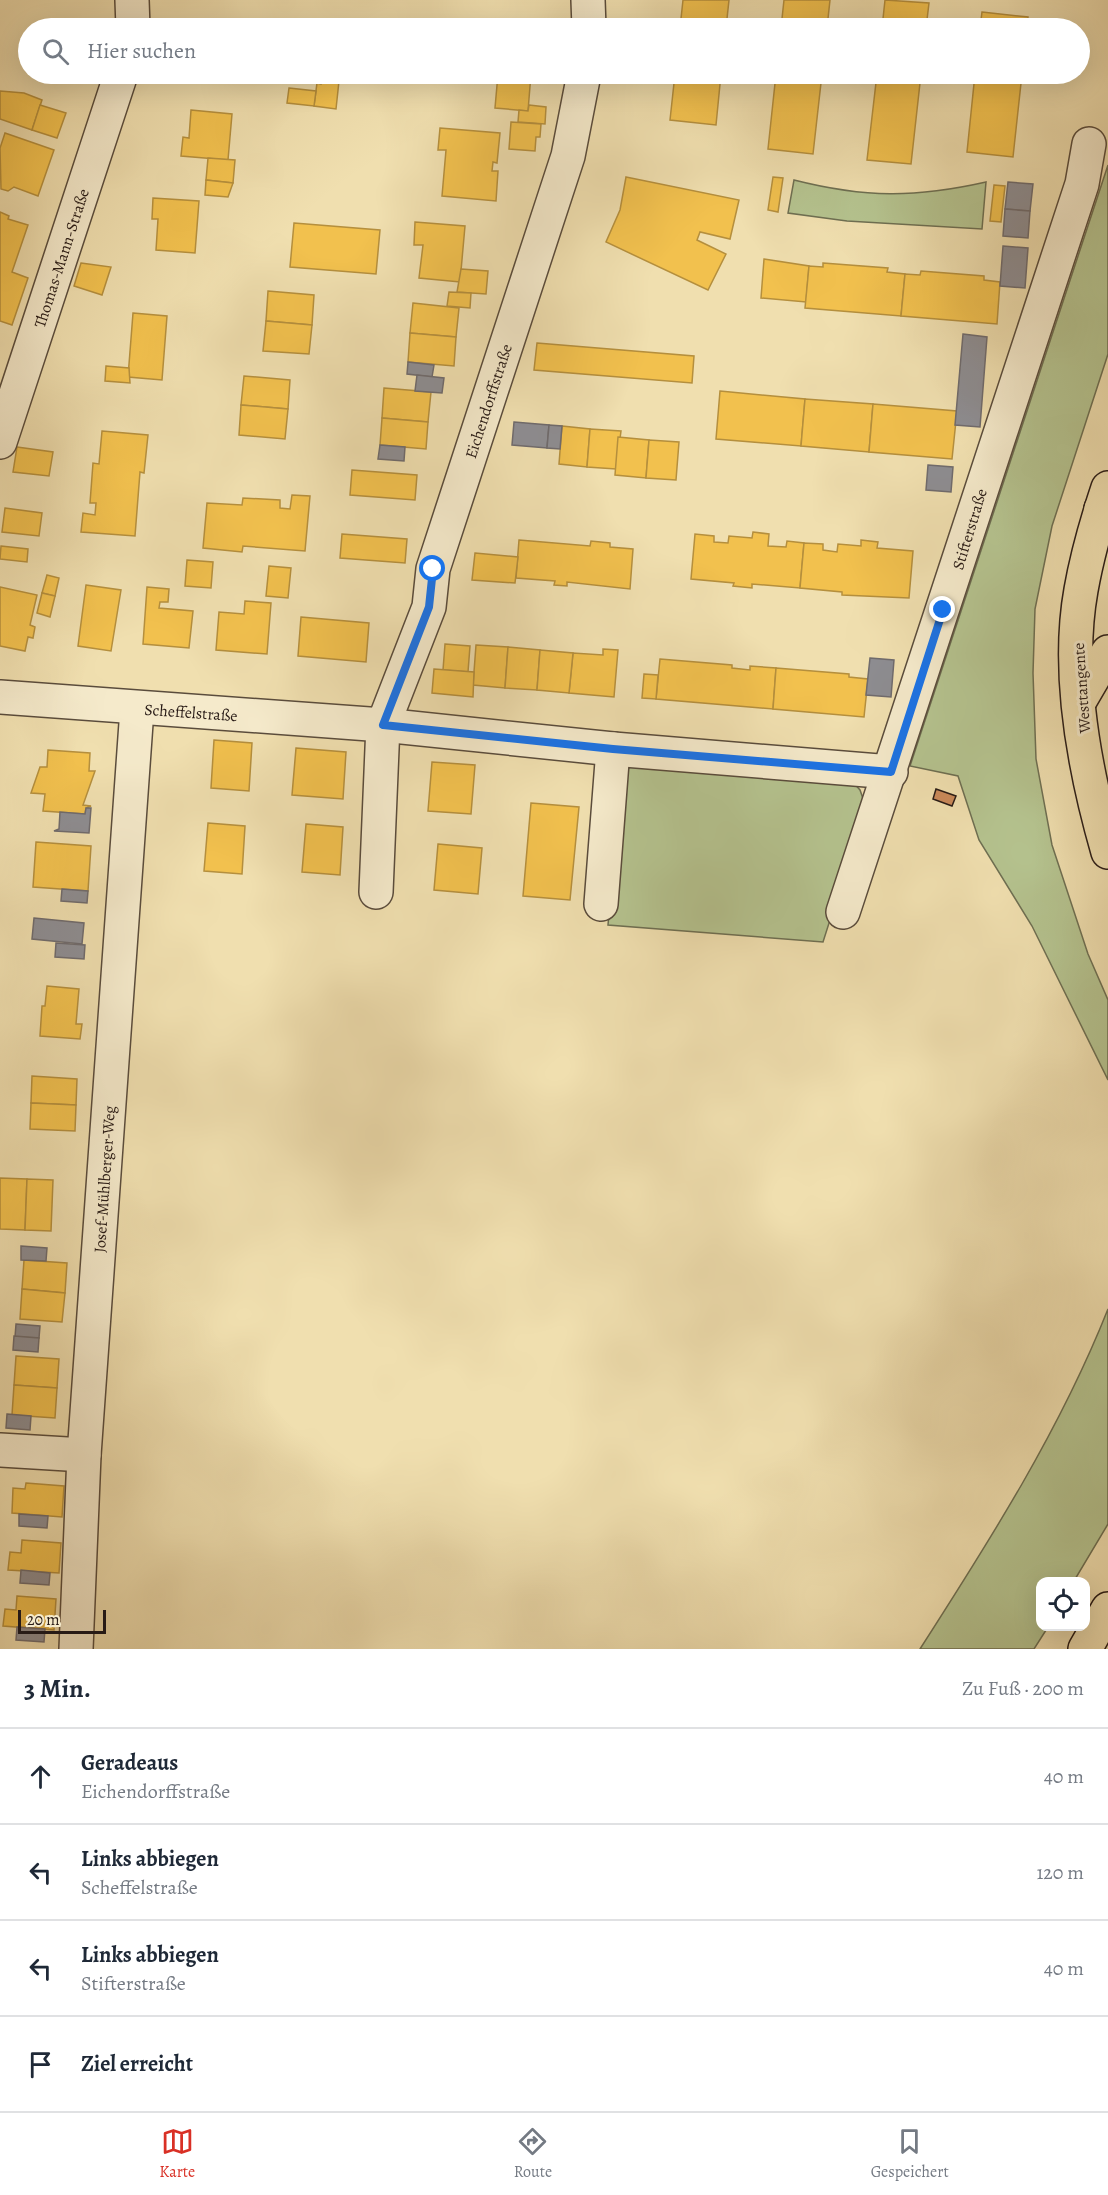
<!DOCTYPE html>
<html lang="de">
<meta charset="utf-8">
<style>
:root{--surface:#fff;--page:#f2f2f3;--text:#1f2937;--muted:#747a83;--line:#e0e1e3;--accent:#d93025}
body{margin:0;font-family:Alegreya,serif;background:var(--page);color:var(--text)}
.controls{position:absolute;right:18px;bottom:18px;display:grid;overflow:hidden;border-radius:12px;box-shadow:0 6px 24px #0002}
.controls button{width:54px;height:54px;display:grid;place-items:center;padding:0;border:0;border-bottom:2px solid var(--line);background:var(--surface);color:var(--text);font:30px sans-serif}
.scale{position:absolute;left:18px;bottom:15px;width:88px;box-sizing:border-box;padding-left:6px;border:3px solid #281b16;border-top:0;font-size:16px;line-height:21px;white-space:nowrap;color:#281b16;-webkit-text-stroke:4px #f5eacb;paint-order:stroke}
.stop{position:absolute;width:18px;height:18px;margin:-14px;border:4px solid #1a73e8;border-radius:50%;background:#fff}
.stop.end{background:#1a73e8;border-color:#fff;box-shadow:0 2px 6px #0008}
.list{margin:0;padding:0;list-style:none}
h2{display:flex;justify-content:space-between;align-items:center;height:78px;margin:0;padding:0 24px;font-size:26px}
h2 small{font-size:20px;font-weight:400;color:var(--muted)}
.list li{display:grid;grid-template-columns:39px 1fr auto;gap:18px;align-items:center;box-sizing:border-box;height:96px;padding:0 24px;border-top:2px solid var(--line)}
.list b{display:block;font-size:22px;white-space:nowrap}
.list p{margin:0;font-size:20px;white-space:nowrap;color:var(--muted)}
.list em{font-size:20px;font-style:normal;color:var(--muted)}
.icon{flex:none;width:33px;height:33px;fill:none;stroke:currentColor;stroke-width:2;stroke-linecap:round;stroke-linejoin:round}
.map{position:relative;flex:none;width:1108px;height:1649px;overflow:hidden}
.search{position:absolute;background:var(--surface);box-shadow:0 6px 24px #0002;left:18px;right:18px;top:18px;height:66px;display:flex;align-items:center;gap:15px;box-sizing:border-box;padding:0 21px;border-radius:33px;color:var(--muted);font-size:22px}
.sheet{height:462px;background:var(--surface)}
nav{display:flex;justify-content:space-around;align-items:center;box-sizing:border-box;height:84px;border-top:2px solid var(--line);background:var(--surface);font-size:16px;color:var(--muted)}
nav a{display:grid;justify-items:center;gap:3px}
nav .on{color:var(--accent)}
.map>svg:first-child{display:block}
</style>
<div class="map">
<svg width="1108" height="1649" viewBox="0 0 1108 1649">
<rect width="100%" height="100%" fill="#f0dfaf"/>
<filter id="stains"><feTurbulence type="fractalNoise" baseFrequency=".00333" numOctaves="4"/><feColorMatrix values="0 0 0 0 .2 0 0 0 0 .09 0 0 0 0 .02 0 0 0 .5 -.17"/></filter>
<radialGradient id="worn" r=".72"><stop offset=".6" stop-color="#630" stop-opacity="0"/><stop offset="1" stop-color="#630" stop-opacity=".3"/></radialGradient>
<!-- green -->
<g fill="#b5c38f" stroke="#6e6f52" stroke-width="1.5">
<path d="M1108,165V354L1052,526L1035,609L1033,673L1036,759L1052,845L1088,954L1108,1000V1080L1032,926L979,840L958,776L910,766Z"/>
<path d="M794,180C865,198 915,198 986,182L982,229L847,221L788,213Z"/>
<path d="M636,764L851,780L860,790L866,807L823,942L608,925L621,775L627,769Z"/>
<path d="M1108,1309V1524L1074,1581L1040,1582V1626L1048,1627L1034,1649H920C990,1540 1060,1430 1108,1309Z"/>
</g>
<!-- homes -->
<g fill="#f2c14e" stroke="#b58f3d" stroke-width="1.5">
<path d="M683,0H729L726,28H680Z"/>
<path d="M784,0H830L827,28H781Z"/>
<path d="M885,0L929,3L926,28H882Z"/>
<path d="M982,12L1028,17L1027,28H980Z"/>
<path d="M286,74H323L321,84L285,79Z"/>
<path d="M490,74H531L528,111L495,108L498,74Z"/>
<path d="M675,74H721L716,125L670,120Z"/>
<path d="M776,74H822L813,154L768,149Z"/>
<path d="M877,74H921L911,164L867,160Z"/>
<path d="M975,74H1022L1013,157L967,152Z"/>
<path d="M322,79L339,81L336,109L314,106L317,83L321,84Z"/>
<path d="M289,88L316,91L314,106L287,103Z"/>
<path d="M0,91L24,93L42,100L32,130L0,119Z"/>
<path d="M40,105L66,113L57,138L32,130Z"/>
<path d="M529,105L546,107L545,124L518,122L519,110L528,111Z"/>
<path d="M191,110L232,114L228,160L181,156L183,137L189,138Z"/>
<path d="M511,122L541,124L540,137H536L535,151L509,149Z"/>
<path d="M440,128L500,133L497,163L493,162L492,171H498L496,201L442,196L446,150H438Z"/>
<path d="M5,133L54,150L38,196L14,187L8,191L1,189L0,148Z"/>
<path d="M208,158L235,160L233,183L206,180Z"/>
<path d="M626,177L739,200L730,239L700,232L697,240L726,254L708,290L606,242L620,210Z"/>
<path d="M773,177L783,178L778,212L768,210Z"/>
<path d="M206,180L233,183L228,197L205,195Z"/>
<path d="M994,185L1005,186L1001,222L990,221Z"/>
<path d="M153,198L199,201L195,253L156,250L158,219H152Z"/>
<path d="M0,212L9,216L8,219L28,225L12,272L28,278L12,325L0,321Z"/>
<path d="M415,222L465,226L460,282L419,278L423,245H414Z"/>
<path d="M294,223L380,230L376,274L290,267Z"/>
<path d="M764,259L809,266L806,302L761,298Z"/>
<path d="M81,263L111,267L102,295L74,286Z"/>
<path d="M823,263L888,268L887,272L905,274L901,316L805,308L809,266L823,267Z"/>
<path d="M461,269L488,271L486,294L457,292Z"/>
<path d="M921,271L984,276V280L1000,282L997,324L901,316L905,274L920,275Z"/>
<path d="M268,291L314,295L312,325L266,321Z"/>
<path d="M449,292L471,293L470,308L447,306Z"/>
<path d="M413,303L459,308L456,337L410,333Z"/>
<path d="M133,313L167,316L162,380L128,377Z"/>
<path d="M266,321L312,325L309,354L263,351Z"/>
<path d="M410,333L456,337L454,366L408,362Z"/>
<path d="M537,343L694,356L692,383L534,370Z"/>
<path d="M106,366L129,368L130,383L105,381Z"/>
<path d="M244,376L290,380L288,409L241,405Z"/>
<path d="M384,388L431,392L428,422L382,418Z"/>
<path d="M720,391L805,399L801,446L716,439Z"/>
<path d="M805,399L873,404L869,452L801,446Z"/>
<path d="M873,404L957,411L952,459L869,452Z"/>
<path d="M241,405L288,409L285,439L239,435Z"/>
<path d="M382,418L428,422L426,449L380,445Z"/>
<path d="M562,426L590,429L587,467L559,464Z"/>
<path d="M590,429L621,431L616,469L587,467Z"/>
<path d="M102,431L148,435L144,473L140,472L135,536L81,532L83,513L95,515L96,503H90L93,463L99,464Z"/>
<path d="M618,437L649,440L646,478L615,475Z"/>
<path d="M649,440L679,442L676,480L646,478Z"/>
<path d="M17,447L53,452L49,476L13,472Z"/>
<path d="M352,470L417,475L415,500L350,495Z"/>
<path d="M292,495L310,496L305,551L243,546L242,552L203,548L207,503L242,505L243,498L280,500V508L290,509Z"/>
<path d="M5,508L42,513L39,536L2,532Z"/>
<path d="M753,532L769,534L768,546L786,547L787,541L804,543L800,588L752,584V588L733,586L734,583L691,579L695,534L714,536V542L728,543L729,536L752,538Z"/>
<path d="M342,534L407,539L405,563L340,558Z"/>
<path d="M519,540L590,546L591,541L610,543V547L633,549L630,589L567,582V586L554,585L555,581L516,578Z"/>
<path d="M861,540L878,542L877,548L913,551L909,598L842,595V592L800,588L804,543L823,544V550L837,552L838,544L861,546Z"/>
<path d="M1,546L28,549L27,562L0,559Z"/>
<path d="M475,553L518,557L515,583L472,580Z"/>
<path d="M187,560L213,562L211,588L185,586Z"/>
<path d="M269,566L291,568L288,598L266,596Z"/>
<path d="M47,575L59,578L55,596L42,593Z"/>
<path d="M86,585L121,590L111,651L78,646Z"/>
<path d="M0,587L37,595L30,625L35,627L33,638L28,637L25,651L0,646Z"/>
<path d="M147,587L169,589L168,602H160L159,608L193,611L189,648L143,644Z"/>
<path d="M42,593L55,596L50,617L37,613Z"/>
<path d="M245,601L271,603L267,654L216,650L219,612L244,614Z"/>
<path d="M301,617L369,623L366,662L298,656Z"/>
<path d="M445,644L470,646L468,672L443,670Z"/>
<path d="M476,645L508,647L505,688L473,685Z"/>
<path d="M508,647L540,650L537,690L505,688Z"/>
<path d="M603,649L618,650L614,697L569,693L573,653L603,655Z"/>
<path d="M540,650L573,653L569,693L537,690Z"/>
<path d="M660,659L732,665V668L750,670V666L776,668L773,709L656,699Z"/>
<path d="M776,668L849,674V677L868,679L864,717L773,709Z"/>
<path d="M434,669L474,672L473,697L432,693Z"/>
<path d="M644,674L658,675L656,699L642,698Z"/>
<path d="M214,740L252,743L249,791L211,788Z"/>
<path d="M296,748L346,752L343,799L292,795Z"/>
<path d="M48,750L90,753L89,771H95L83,805L91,806L86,808L85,814L43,811L45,794L31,793L40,767H47Z"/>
<path d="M432,762L475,765L471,814L428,811Z"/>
<path d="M531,803L579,807L570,900L523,896Z"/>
<path d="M208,823L245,826L242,874L204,871Z"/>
<path d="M306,824L343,827L340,875L302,872Z"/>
<path d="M36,842L91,846L88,891L33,887Z"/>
<path d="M438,844L482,848L478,894L434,890Z"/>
<path d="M47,986L79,989L76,1024H82L80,1039L40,1036L42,1006H45Z"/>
<path d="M32,1076L77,1079L76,1105L31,1103Z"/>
<path d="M31,1103L76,1105L75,1131L30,1129Z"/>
<path d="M0,1178L27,1179L25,1230L0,1229Z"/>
<path d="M27,1179L53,1180L51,1231L25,1230Z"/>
<path d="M24,1260L67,1263L65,1293L22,1289Z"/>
<path d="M22,1289L65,1293L62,1322L20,1319Z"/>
<path d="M16,1356L59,1359L57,1388L14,1385Z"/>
<path d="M14,1385L57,1388L55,1418L12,1415Z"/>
<path d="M26,1483L64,1486L62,1517L12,1513L13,1488L25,1489Z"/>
<path d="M22,1540L61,1543L59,1573L8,1570L10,1552L21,1553Z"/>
<path d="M17,1596L56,1599L54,1630L3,1626L5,1609L16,1610Z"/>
</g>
<!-- industry -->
<g fill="#8d8d92" stroke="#6f6b6d" stroke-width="1.5">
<path d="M1008,182L1033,184L1030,211L1005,209Z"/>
<path d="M1005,209L1030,211L1028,238L1003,236Z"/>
<path d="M1003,246L1028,248L1025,288L1000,286Z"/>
<path d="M963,334L987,337L980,427L955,425Z"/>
<path d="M408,362L434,365L432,377L407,374Z"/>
<path d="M417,375L444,378L442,393L415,391Z"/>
<path d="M514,422L549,425L547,448L512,445Z"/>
<path d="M549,425L562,426L560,449L547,448Z"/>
<path d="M380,445L405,447L404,461L378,459Z"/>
<path d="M928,465L953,467L951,492L926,490Z"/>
<path d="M870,658L894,660L891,697L866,695Z"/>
<path d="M86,808H91L89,833L54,831L59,829L60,812L85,814Z"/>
<path d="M62,889L88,891L87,903L61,901Z"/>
<path d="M34,918L84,923L82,944L32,939Z"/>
<path d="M56,943L85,945L84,959L55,957Z"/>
<path d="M21,1246L47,1248L46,1261L21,1260Z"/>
<path d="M16,1324L40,1326L39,1338L15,1337Z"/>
<path d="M14,1336L39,1338L38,1352L13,1350Z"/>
<path d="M7,1414L31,1416L30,1430L6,1428Z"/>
<path d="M19,1514L48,1516L47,1528L19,1526Z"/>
<path d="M21,1570L50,1573L49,1585L20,1583Z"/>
<path d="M17,1627L45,1629L44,1642L16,1640Z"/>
</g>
<!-- building -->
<path fill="#cb8a5a" stroke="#281b16" stroke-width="1.5" d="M936,789L956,796L952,806L933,799Z"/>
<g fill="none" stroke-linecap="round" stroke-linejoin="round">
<!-- minor casing -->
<g stroke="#5a4c3c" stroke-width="36">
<g id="minor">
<path d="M132,0L133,28"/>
<path d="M588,0L589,28"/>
<path d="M0,442L121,74"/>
<path d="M0,697L383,725L613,749L891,772"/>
<path d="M376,892L383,725L429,607L433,569L568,156L584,74"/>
<path d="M601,904L613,749"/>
<path d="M843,912L1082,184L1089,144"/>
<path d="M0,1450L84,1455"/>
<path d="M76,1649L84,1455L137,709"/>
</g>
</g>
<!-- major casing -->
<g stroke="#281b16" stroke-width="36">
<path id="major" d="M1108,488C1097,521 1087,556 1081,590C1066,673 1085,772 1108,852"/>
</g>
<!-- highway casing -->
<g stroke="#281b16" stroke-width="36">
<g id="highway">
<path d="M1108,506L1101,509L1108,520"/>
<path d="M1079,702L1108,652"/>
<path d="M1085,1649L1108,1609"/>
</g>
</g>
<!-- minor -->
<use href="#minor" stroke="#f5eacb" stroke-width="33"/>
<!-- major -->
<use href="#major" stroke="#f0dfaf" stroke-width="33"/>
<!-- highway -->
<use href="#highway" stroke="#f0dfaf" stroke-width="33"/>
</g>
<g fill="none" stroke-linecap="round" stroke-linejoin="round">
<!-- route -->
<path stroke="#1a73e8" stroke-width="8" d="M433,569L429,607L383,725L613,749L891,772L943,610"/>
</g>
<g text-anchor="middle" stroke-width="6" stroke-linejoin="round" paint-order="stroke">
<!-- street labels -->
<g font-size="16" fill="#281b16" stroke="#f5eacb">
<text transform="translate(61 258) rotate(-72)" y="6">Thomas-Mann-Straße</text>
<text transform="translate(488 401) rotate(-72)" y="6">Eichendorffstraße</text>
<text transform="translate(969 529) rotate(-73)" y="6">Stifterstraße</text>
<text transform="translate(1081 688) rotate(-94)" y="6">Westtangente</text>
<text transform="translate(191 712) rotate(4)" y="6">Scheffelstraße</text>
<text transform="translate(104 1179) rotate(-86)" y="6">Josef-Mühlberger-Weg</text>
</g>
</g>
<rect width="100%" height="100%" filter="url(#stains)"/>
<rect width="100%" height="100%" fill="url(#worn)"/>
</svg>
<div class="controls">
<button><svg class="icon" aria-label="locate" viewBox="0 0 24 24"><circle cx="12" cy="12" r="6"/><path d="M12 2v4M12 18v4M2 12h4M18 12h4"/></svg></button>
</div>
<div class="scale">20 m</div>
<div class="stop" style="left:433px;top:569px"></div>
<div class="stop end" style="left:943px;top:610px"></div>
<div class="search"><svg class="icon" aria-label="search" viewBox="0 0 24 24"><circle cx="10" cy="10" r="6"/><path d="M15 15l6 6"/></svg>Hier suchen</div>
</div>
<section class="sheet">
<h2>3 Min.<small>Zu Fuß · 200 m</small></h2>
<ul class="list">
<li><svg class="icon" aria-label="ahead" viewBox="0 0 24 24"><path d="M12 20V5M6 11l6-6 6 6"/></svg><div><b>Geradeaus</b><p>Eichendorffstraße</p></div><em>40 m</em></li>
<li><svg class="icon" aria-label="left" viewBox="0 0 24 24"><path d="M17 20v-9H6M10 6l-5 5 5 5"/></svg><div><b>Links abbiegen</b><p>Scheffelstraße</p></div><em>120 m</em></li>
<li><svg class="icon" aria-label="left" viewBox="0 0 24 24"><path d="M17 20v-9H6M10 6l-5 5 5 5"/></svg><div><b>Links abbiegen</b><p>Stifterstraße</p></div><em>40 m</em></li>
<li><svg class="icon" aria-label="arrive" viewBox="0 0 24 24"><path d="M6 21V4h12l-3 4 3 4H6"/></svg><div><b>Ziel erreicht</b></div></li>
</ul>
</section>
<nav>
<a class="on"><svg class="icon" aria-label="map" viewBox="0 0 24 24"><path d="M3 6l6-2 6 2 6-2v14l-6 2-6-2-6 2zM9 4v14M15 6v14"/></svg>Karte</a>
<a><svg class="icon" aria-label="directions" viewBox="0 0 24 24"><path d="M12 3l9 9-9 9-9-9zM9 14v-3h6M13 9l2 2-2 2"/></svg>Route</a>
<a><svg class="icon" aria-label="saved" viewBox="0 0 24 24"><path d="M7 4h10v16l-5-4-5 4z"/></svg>Gespeichert</a>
</nav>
